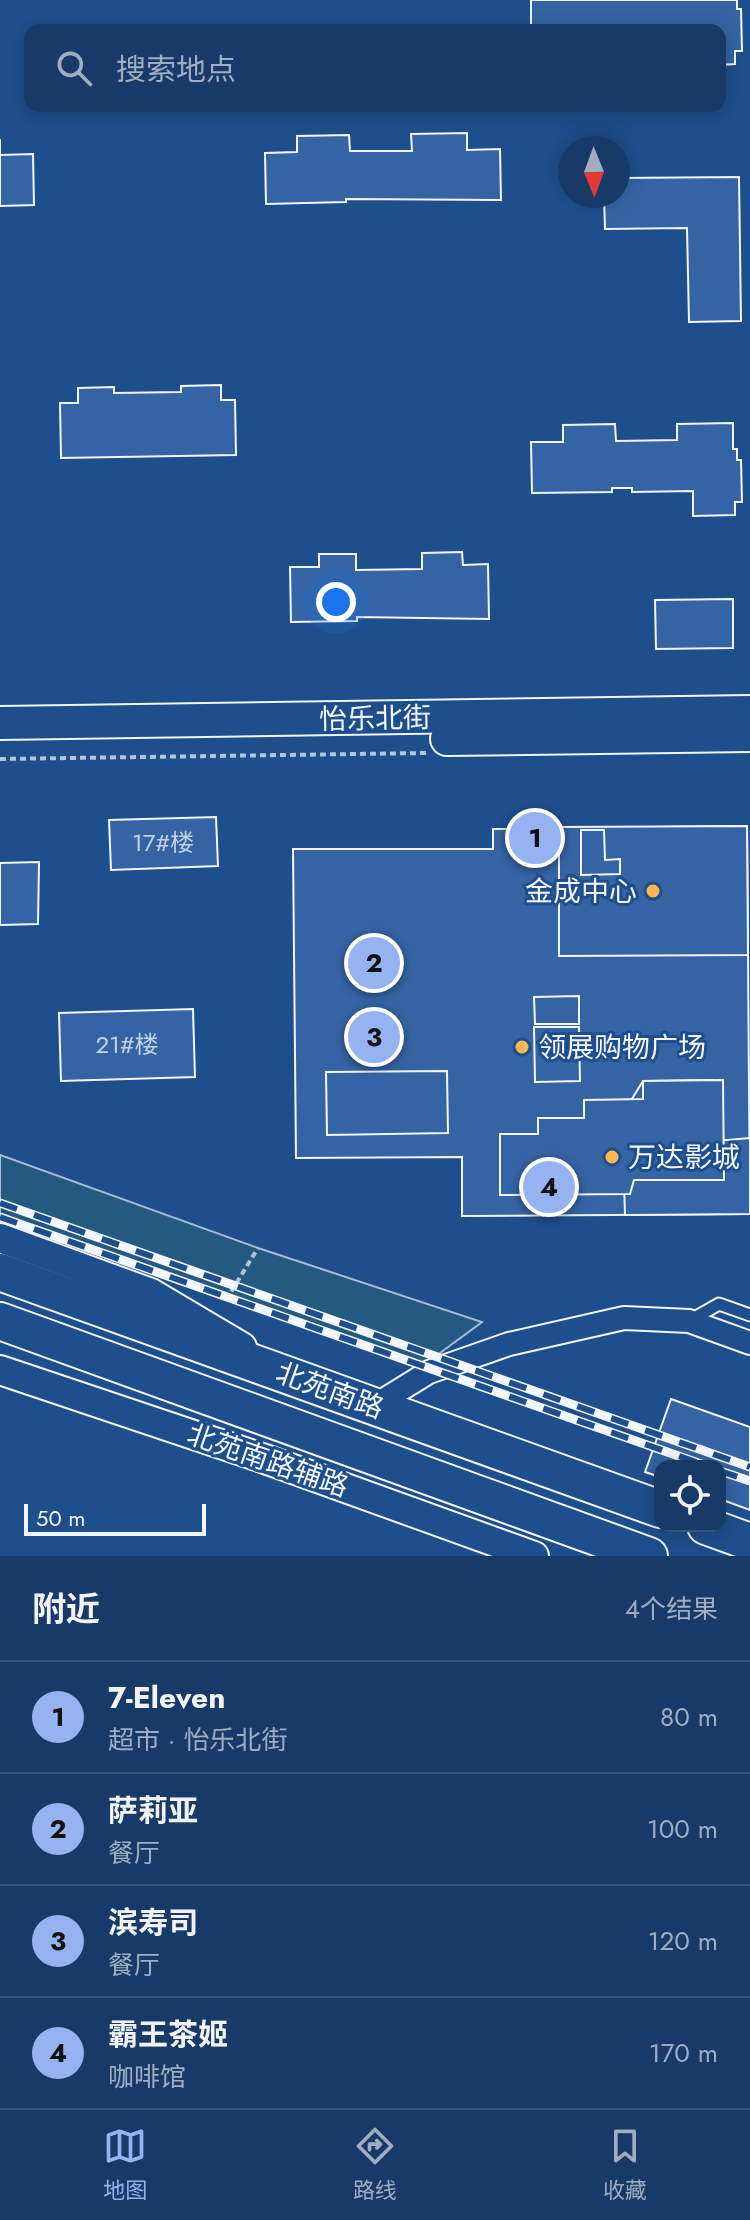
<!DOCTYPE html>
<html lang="zh">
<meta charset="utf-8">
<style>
:root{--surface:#173a69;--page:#20416f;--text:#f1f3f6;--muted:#9eadc0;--line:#36547d;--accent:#95b2f1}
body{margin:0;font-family:Jost,"Noto Sans SC",sans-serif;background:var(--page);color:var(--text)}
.controls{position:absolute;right:24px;bottom:24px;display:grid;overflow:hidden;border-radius:16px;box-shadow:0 4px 20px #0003}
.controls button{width:72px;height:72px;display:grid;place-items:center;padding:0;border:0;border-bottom:2px solid var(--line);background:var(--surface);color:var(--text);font:40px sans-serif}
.compass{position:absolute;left:558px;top:136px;width:72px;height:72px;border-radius:50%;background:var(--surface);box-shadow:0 4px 20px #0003;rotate:179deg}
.scale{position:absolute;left:24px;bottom:20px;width:182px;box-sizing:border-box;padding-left:8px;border:4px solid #f2f6ff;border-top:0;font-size:22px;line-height:28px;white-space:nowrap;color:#f2f6ff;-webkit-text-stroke:6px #1f4e8c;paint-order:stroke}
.you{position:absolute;left:336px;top:602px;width:28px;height:28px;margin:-20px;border:6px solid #fff;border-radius:50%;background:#1a73e8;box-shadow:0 0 0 12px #1a73e833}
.badge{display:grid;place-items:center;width:52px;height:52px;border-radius:50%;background:var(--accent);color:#111;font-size:26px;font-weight:700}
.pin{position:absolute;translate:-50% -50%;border:4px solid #fff;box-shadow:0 2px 8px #0006}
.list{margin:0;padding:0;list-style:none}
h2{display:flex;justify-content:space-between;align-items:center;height:104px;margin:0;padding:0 32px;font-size:34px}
h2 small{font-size:26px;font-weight:400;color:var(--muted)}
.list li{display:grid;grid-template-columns:52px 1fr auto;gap:24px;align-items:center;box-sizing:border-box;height:112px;padding:0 32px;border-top:2px solid var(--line)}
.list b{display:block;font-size:30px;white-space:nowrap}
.list p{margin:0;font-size:26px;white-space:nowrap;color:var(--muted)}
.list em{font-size:26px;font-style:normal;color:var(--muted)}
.icon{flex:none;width:44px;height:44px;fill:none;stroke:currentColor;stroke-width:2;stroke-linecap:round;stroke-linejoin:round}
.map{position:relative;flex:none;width:750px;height:1556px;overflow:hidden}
.search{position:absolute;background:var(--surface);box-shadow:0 4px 20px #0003;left:24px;right:24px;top:24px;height:88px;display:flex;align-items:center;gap:20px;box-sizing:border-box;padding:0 28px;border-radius:16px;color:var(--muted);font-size:30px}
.sheet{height:552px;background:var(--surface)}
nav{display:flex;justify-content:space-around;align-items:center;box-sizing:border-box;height:112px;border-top:2px solid var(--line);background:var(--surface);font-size:22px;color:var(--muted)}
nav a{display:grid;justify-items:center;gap:4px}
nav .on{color:var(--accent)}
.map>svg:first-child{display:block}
</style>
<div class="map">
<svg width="750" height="1556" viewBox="0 0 750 1556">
<rect width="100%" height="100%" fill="#1f4e8c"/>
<!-- green -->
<path fill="#245a82" stroke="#a8bbd7" stroke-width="2" d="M0,1155L258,1248L482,1322L421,1367L0,1219Z"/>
<!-- building -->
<g fill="#3563a3" stroke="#f2f6ff" stroke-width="2">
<path d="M531,0H737V9H741L742,51H735V64L720,65V30H531Z"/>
<path d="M467,133V150L500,149L501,200L346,199V202L266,204L265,153L297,152V136L349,135L350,151H412L411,134Z"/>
<path d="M0,139V155L33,154L34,205L0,206Z"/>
<path d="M739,177L741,321L689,322L687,228L605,229L604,196H618V178Z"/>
<path d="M221,385V400H235L236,455L61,458L60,403H78V388L114,387V393L181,392V386Z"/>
<path d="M733,423V449H737V460H741L742,502H735V515L693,516V491L632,492V488H612V492L532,493L531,442H563V425L615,424L616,441L677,440V424Z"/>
<path d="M462,552L463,565L488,564L489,619L357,617V621L291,622L290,567H319V554H356V570L422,569V553Z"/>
<path d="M733,599V648L656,649L655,600Z"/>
<path d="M216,817L218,866L111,870L109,820Z"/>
<path d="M747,826L750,1214L462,1216V1157L296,1158L293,849H493V829Z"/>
<path d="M747,826L748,955L559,956V827Z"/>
<path d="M581,830H604L605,860L620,859V874L581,875Z"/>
<path d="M39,862L38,924L0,925V863Z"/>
<path d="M579,996V1024H535L534,997Z"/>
<path d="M193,1009L195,1077L61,1081L59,1013Z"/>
<path d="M534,1027H579L580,1081L535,1082Z"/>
<path d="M447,1071L448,1133L327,1135L326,1072Z"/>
<path d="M713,1080L716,1141L750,1138V1214L625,1215L622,1115L643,1081Z"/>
<path d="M723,1080L724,1180H634L630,1194L500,1195V1134H538V1118H584V1100L643,1099V1081Z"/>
<path d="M671,1399L750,1427V1510L720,1499V1466H660V1477L645,1472Z"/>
</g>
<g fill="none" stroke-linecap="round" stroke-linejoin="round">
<!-- service casing -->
<g stroke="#f2f6ff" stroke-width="15">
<path id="service" d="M689,1321L719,1304L750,1315"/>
</g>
<!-- minor casing -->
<g stroke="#f2f6ff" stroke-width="26">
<path id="minor" d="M374,1406L429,1372L509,1344L624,1318L689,1321L750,1343"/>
</g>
<!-- tertiary casing -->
<g stroke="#f2f6ff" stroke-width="32">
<g id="tertiary">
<path d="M0,1238L151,1293L242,1347"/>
<path d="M0,1370L265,1459L534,1556"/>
</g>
</g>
<!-- secondary casing -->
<g stroke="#f2f6ff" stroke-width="36">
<g id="secondary">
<path d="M0,723L750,712"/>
<path d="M447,739L750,735"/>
</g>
</g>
<!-- trunk casing -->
<g stroke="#f2f6ff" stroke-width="40">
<g id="trunk">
<path d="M0,1272L660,1509"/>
<path d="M0,1321L649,1556"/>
<path d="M706,1526L750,1542"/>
</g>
</g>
<!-- path -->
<g stroke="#b3c4dc" stroke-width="4" stroke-dasharray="6 4" stroke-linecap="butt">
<path d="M0,759L426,753"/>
<path d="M226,1300L258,1248"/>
</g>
<!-- service -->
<use href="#service" stroke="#1f4e8c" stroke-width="11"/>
<!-- minor -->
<use href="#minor" stroke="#1f4e8c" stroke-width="22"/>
<!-- tertiary -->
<use href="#tertiary" stroke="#1f4e8c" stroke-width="28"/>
<!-- secondary -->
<use href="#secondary" stroke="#1f4e8c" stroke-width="32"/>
<!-- trunk -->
<use href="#trunk" stroke="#1f4e8c" stroke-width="36"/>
<!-- rail casing -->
<g stroke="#f2f6ff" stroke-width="9">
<g id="rail">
<path d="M0,1203L750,1467"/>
<path d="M0,1217L707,1466"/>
<path d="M720,1471L750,1481"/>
</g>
</g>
<!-- rail -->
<use href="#rail" stroke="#1f4e8c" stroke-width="6" stroke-dasharray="18" stroke-linecap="butt"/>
</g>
<!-- markers -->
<g fill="#ffb74d" stroke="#1f4e8c" stroke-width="3">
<circle cx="653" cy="891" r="8"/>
<circle cx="522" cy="1047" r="8"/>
<circle cx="612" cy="1157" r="8"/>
</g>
<g text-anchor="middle" stroke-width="6" stroke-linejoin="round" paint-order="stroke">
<!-- number labels -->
<g font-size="24" fill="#c3d1e8">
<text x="163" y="851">17#楼</text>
<text x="127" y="1053">21#楼</text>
</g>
<!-- street labels -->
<g font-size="28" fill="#f2f6ff" stroke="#1f4e8c">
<text transform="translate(375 718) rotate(-1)" y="10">怡乐北街</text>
<text transform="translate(330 1390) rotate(20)" y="10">北苑南路</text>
<text transform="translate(268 1460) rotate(19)" y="10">北苑南路辅路</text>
</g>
<!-- poi labels -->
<g font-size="28" fill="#f2f6ff" stroke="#1f4e8c" text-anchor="start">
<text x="637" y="901" text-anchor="end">金成中心</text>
<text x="538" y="1057">领展购物广场</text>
<text x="628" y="1167">万达影城</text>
</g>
</g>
</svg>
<div class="controls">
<button><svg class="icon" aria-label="locate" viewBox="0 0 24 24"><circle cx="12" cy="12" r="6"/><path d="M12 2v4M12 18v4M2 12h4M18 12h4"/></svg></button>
</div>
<svg class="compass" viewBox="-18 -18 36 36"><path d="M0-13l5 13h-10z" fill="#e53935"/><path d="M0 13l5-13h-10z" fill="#9eadc0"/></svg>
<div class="scale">50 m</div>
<div class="you"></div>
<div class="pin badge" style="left:535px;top:838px">1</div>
<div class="pin badge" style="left:374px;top:963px">2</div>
<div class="pin badge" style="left:374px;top:1037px">3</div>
<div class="pin badge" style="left:549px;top:1187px">4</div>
<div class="search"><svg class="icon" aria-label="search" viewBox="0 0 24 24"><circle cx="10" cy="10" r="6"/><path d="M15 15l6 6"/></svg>搜索地点</div>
</div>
<section class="sheet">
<h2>附近<small>4个结果</small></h2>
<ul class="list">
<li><span class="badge">1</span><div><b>7-Eleven</b><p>超市 · 怡乐北街</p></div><em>80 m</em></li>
<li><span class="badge">2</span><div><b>萨莉亚</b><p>餐厅</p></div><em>100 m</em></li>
<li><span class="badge">3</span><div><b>滨寿司</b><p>餐厅</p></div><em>120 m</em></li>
<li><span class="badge">4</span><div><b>霸王茶姬</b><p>咖啡馆</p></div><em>170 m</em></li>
</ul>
</section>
<nav>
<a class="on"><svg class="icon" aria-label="map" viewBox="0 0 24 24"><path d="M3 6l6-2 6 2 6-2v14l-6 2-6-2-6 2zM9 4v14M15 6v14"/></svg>地图</a>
<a><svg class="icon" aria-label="directions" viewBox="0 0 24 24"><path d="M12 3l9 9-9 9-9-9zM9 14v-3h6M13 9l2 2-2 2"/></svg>路线</a>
<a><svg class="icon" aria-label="saved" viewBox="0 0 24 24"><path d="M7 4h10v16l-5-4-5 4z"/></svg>收藏</a>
</nav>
